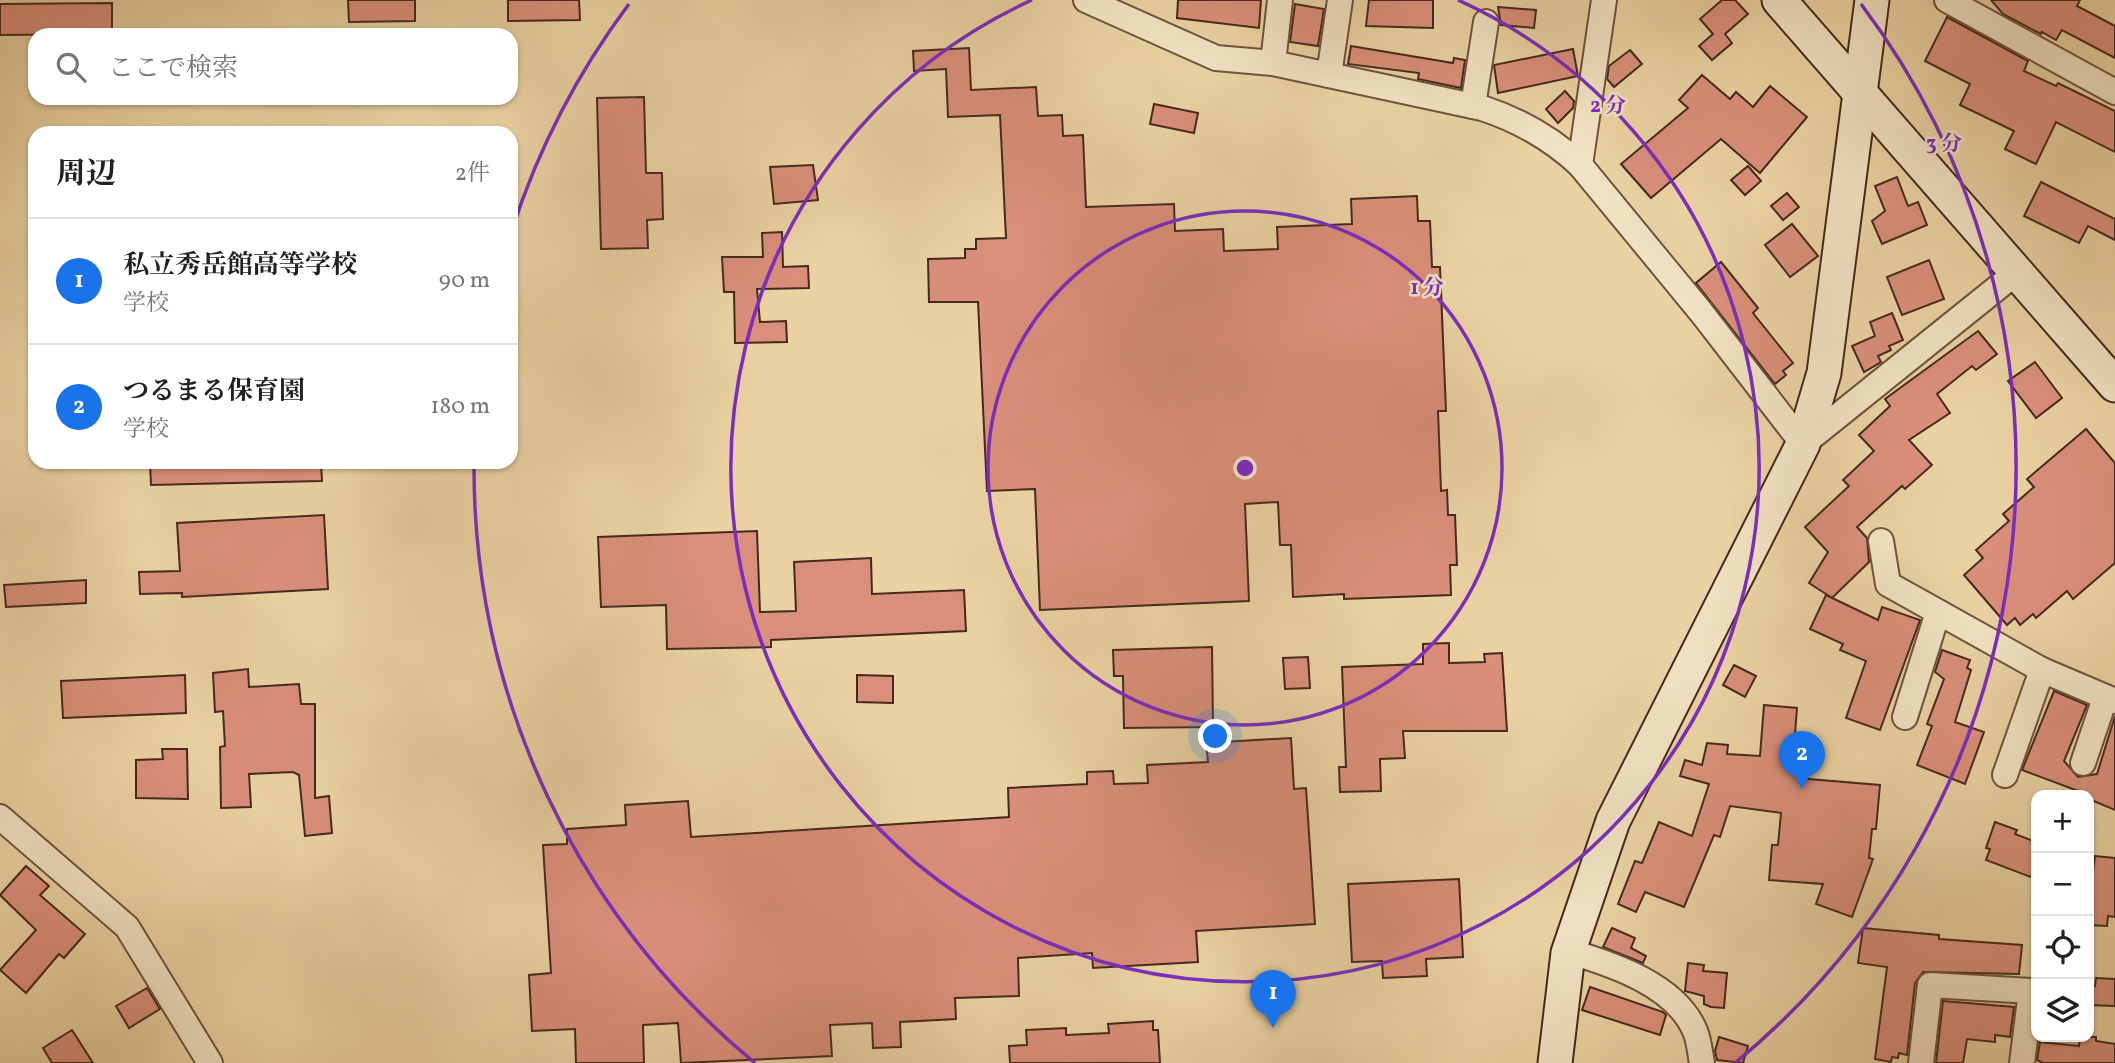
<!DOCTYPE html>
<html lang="ja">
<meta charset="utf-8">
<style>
:root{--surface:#fff;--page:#f2f2f2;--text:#202124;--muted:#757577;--line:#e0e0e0;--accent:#1a73e8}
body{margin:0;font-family:Vollkorn,"Noto Serif JP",serif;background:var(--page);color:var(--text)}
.controls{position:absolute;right:21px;bottom:21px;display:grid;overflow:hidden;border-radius:14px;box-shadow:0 2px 5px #0004}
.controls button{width:63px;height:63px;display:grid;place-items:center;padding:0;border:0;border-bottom:2px solid var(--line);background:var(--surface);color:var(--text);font:35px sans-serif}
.you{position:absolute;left:1216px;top:737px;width:24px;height:24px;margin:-18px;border:5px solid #fff;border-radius:50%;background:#1a73e8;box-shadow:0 0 0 10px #1a73e833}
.badge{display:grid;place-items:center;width:46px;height:46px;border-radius:50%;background:var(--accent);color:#fff;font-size:23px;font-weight:700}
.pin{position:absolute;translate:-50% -58px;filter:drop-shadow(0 2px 4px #0008)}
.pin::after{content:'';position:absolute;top:37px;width:24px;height:21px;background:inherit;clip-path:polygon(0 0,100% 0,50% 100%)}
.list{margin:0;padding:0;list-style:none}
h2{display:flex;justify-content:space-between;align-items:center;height:91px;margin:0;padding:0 28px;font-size:30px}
h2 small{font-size:23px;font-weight:400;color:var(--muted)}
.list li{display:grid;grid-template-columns:46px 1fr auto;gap:21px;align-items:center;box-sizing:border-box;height:126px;padding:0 28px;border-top:2px solid var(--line)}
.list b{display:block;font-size:26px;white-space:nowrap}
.list p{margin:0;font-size:23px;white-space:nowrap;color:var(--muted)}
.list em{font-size:23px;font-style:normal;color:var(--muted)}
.icon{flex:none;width:38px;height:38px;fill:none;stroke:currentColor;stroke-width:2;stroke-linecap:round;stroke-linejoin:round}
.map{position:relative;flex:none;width:2115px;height:1063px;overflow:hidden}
.search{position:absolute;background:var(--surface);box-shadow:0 2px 5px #0004;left:28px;top:28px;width:490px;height:77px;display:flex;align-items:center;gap:18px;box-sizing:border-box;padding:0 24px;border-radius:21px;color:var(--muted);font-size:26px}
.panel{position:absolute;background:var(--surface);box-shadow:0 2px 5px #0004;left:28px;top:126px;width:490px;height:343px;border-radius:21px}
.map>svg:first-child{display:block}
</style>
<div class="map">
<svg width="2115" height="1063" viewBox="0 0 2115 1063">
<rect width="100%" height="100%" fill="#ead2a2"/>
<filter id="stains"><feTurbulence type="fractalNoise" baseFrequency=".00286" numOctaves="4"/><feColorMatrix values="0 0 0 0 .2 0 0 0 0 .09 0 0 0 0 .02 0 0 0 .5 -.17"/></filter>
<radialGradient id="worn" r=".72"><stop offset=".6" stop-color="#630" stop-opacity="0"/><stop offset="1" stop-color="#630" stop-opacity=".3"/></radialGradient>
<!-- building -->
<g fill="#da8f7a" stroke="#45291e" stroke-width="2">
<path d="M348,0H415V21L349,22Z"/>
<path d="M508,0H579L580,20L508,21Z"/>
<path d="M1178,0H1261L1259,28L1177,18Z"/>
<path d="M1369,0H1433V28L1366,26Z"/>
<path d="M1722,0H1735L1748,14L1725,34L1732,43L1712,60L1699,46L1713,34L1700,19Z"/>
<path d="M1991,0H2080L2077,6L2115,26V58L2062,30L2056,40L2042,32L2041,34L2003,14Z"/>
<path d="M112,3V34L0,35V4Z"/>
<path d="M1295,4L1324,9L1318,46L1290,42Z"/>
<path d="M1498,7L1536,10L1534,28L1501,25Z"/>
<path d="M1947,17L2028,61L2024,71L2056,86L2058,83L2115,111V152L2056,122L2036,164L2005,149L2014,131L1960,105L1970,84L1925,61Z"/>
<path d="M1351,46L1453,63L1454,58L1465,60L1461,88L1418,79L1419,73L1348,64Z"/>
<path d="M969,48L971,90L1036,87L1038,116L1062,115L1063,136L1083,135L1086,207L1174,204L1175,231L1223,229L1224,251L1278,249L1277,227L1352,224L1351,199L1417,196L1418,221H1430L1432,267H1440L1446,411H1438L1441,491L1447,490L1448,515H1455L1457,565H1450L1451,595L1344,599V594L1293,597L1291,545H1280L1278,502L1245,504L1249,601L1040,610L1035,489L987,491L978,302H929L928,259L965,258V249H976V239L1006,238L1000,115L948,117L946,69L914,71L913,51Z"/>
<path d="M1573,49L1578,76L1498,93L1494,65Z"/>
<path d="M1630,50L1642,64L1614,87L1607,79L1609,66Z"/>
<path d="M1702,75L1730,99L1736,92L1753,107L1770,86L1807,117L1760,173L1721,139L1651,198L1621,164L1688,108L1679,100Z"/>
<path d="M1565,91L1574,101L1573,108L1558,123L1546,109Z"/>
<path d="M644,97L646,173H662L663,219L647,220L648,248L601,249L597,98Z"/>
<path d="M1154,104L1198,113L1194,133L1150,124Z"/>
<path d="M813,165L818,200L774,204L770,167Z"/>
<path d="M1748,166L1761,181L1745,195L1731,180Z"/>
<path d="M1897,177L1908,206L1918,202L1927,225L1882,244L1872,221L1885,211L1875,186Z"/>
<path d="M2041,182L2115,219V240L2088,226L2079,243L2024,216Z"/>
<path d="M1787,193L1799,207L1783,220L1771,206Z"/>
<path d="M1792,224L1818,256L1790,277L1765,245Z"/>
<path d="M782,232L783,267L808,266L809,288L757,289L760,322L786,321L787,342L735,343L734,292H724L722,257H763L762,233Z"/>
<path d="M1929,260L1944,299L1902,315L1887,277Z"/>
<path d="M1721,262L1758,308L1753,313L1793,363L1783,371L1786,375L1775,384L1696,283Z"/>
<path d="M1892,313L1903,340L1889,346L1891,350L1878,356L1881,362L1864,372L1852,346L1875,336L1870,322Z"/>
<path d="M1978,331L1997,354L1976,370L1972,366L1937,394L1950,413L1909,440L1932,465L1905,489L1902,486L1857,527L1867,538L1869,562L1832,598L1809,583L1828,552L1805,527L1849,486L1843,480L1874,451L1859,435L1890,406L1885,399Z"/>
<path d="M2035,362L2062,398L2036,418L2008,381Z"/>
<path d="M2086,429L2115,463V563L2073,599L2067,591L2036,618L2033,614L2020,625L2015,618L2007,625L1964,575L1983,558L1976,550L2009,521L2003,514L2034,487L2027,479Z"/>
<path d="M150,462H321L322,481L151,485Z"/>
<path d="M324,515L328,589L182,597V593L140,594L139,572L180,571L177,523Z"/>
<path d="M757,531L760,612L796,611L794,562L871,558L872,594L964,590L966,631L771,640V647L667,649L666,605L601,607L598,537Z"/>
<path d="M86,580V603L6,607L4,585Z"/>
<path d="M1826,595L1878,620L1882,607L1920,620L1880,730L1846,718L1866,661L1840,650L1843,644L1810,629Z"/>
<path d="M1449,643V663L1485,662L1484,654L1502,653L1507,731H1403L1405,758L1380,759L1381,791L1340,792L1339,767H1346L1342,667L1423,664V644Z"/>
<path d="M1212,647L1213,727L1124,728L1123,676H1114L1113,650Z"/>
<path d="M1942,650L1970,660L1967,668L1971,670L1955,722L1984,732L1965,784L1917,765L1932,726L1927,724L1944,679L1935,672Z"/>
<path d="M1308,657L1310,688L1285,689L1283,658Z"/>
<path d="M1734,665L1756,676L1745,697L1723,685Z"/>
<path d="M248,669L249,687L299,684L301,704H315V798L329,796L332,833L305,836L299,775L293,772L249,774L251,807L221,808L220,747L225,746L223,711L215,712L213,673Z"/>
<path d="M185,675L186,713L63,718L61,681Z"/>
<path d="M857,675L893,676V703L857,702Z"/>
<path d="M2054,691L2087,705L2064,761L2078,777L2097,774L2115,716V810L2089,799V795L2022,770Z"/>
<path d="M1764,705L1797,708L1792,773L1798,774L1797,778L1880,785L1876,829H1872L1869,858L1873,859L1852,917L1816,904L1823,884L1769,880L1772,845H1778L1781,813L1730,806L1720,837L1714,835L1684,907L1645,892L1636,912L1618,904L1635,861L1642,863L1659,822L1692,836L1709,784L1680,776L1685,760L1702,765L1707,743L1728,745L1727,754L1760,756Z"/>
<path d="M1291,738L1294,789L1306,788L1315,924L1196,931L1198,962L1093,968L1092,953L1018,958L1019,996L955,998L956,1019L900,1022L901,1047L873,1048L872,1023L830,1025L832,1056L681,1063L678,1023L643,1025L644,1063H576L575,1029L532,1031L529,975L551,973L543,845L567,844V829L626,825L625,805L688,801L691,837L1009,817L1008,788L1087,784V772L1113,771L1114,784L1148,783L1147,765L1208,762L1206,743Z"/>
<path d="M162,749H187L188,799L136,798V760L163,759Z"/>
<path d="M1995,822L2017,830L2015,834L2036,842V879L1986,860L1990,849L1986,848Z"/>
<path d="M2095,856L2115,858V917L2108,916L2107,926L2089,925V880H2092Z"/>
<path d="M26,866L49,886L40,895L85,934L64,958L59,954L26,993L0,970L36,930L0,895Z"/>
<path d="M1459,879L1463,957L1426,959L1427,976L1383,978L1382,961L1352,962L1348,884Z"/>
<path d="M1612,928L1635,938L1631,948L1646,956L1643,963L1603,947Z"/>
<path d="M1863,928L1939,935V939L2022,945L2019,974L1923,972L1915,983L1907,1055L1899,1053L1898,1058L1892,1057L1891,1062L1875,1059L1887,967L1858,963Z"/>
<path d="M1688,963L1704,965L1703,971L1727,973L1724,1008L1711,1007L1704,1004V996L1685,991Z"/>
<path d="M2096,978L2115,979V1006L2089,1005V985L2095,986Z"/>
<path d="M1590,987L1663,1012L1666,1015L1660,1035L1582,1010Z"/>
<path d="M147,988L160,1009L129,1028L116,1006Z"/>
<path d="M1943,1001L2014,1007L2010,1037L1995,1035V1042L1967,1039L1963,1063H1936Z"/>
<path d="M1153,1021V1030H1158L1160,1063H1010L1009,1046L1027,1045L1026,1030L1066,1028V1035L1109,1033L1108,1024Z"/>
<path d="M72,1030L93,1063H52L43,1048Z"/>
<path d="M1719,1037L1748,1046L1743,1063L1717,1060L1715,1051Z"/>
<path d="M2080,1037H2096V1041L2115,1044V1063H2043L2037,1060L2040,1042L2079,1046Z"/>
</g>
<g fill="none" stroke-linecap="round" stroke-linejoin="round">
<!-- street casing -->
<g stroke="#6e533f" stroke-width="28">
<g id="street">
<path d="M1086,0L1216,58L1273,63L1482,108C1519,120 1551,138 1580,165L1701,312L1803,444L2017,272"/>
<path d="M1947,0L2115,92"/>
<path d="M1273,63L1280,0"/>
<path d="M1329,75L1340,0"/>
<path d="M1473,106L1486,22"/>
<path d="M1580,165L1604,0"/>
<path d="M1881,541L1888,584L2042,670L2115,701"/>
<path d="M1905,717L1938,612"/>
<path d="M2083,763L2105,698"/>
<path d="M2005,775L2042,670"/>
<path d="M0,817L127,927L210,1063"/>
<path d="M1568,951C1612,964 1676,985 1695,1031C1699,1040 1700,1053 1702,1063"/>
<path d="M1921,1063L1930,985L2031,991L2022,1063"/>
</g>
</g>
<!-- secondary casing -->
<g stroke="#45291e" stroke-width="37">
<g id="secondary">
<path d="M1779,0L2115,385"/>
<path d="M1555,1063L1568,953L1613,821L1803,444L1824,373L1872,0"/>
</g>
</g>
<!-- street -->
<use href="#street" stroke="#f1e2c3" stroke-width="24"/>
<!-- secondary -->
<use href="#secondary" stroke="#f1e2c3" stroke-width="33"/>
</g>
<!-- distance rings -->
<g fill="none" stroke="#7b2cbf" stroke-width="3.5">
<circle cx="1245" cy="468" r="257"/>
<path d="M1458 0A514 514 0 1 1 1032 0"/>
<path d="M755 1063A771 771 0 0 1 474 468M512 230A771 771 0 0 1 629 4M1861 4A771 771 0 0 1 1735 1063"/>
</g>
<circle cx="1245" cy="468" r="10" fill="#7b2cbf" stroke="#f1e2c3" stroke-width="3.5"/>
<g font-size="21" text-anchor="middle" font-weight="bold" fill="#7b2cbf" stroke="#f1e2c3" stroke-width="5" stroke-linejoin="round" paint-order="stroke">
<text x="1608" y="112">2 分</text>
<text x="1944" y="150">3 分</text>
<text x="1427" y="294">1 分</text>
</g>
<rect width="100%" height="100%" filter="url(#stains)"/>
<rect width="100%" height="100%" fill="url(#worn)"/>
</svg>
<div class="controls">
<button>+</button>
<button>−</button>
<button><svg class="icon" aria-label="locate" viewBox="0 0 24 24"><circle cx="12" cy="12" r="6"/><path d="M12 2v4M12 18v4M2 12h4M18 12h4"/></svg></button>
<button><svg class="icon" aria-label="layers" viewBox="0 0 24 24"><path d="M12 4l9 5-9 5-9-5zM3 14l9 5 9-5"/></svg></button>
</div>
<div class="you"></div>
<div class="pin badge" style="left:1273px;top:1028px">1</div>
<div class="pin badge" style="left:1802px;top:789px">2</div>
<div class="search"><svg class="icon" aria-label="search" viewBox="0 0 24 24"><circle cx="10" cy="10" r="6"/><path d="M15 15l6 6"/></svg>ここで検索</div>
<section class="panel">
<h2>周辺<small>2件</small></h2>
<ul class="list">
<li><span class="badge">1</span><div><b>私立秀岳館高等学校</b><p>学校</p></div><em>90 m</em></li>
<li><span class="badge">2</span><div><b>つるまる保育園</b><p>学校</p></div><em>180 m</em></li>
</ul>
</section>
</div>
